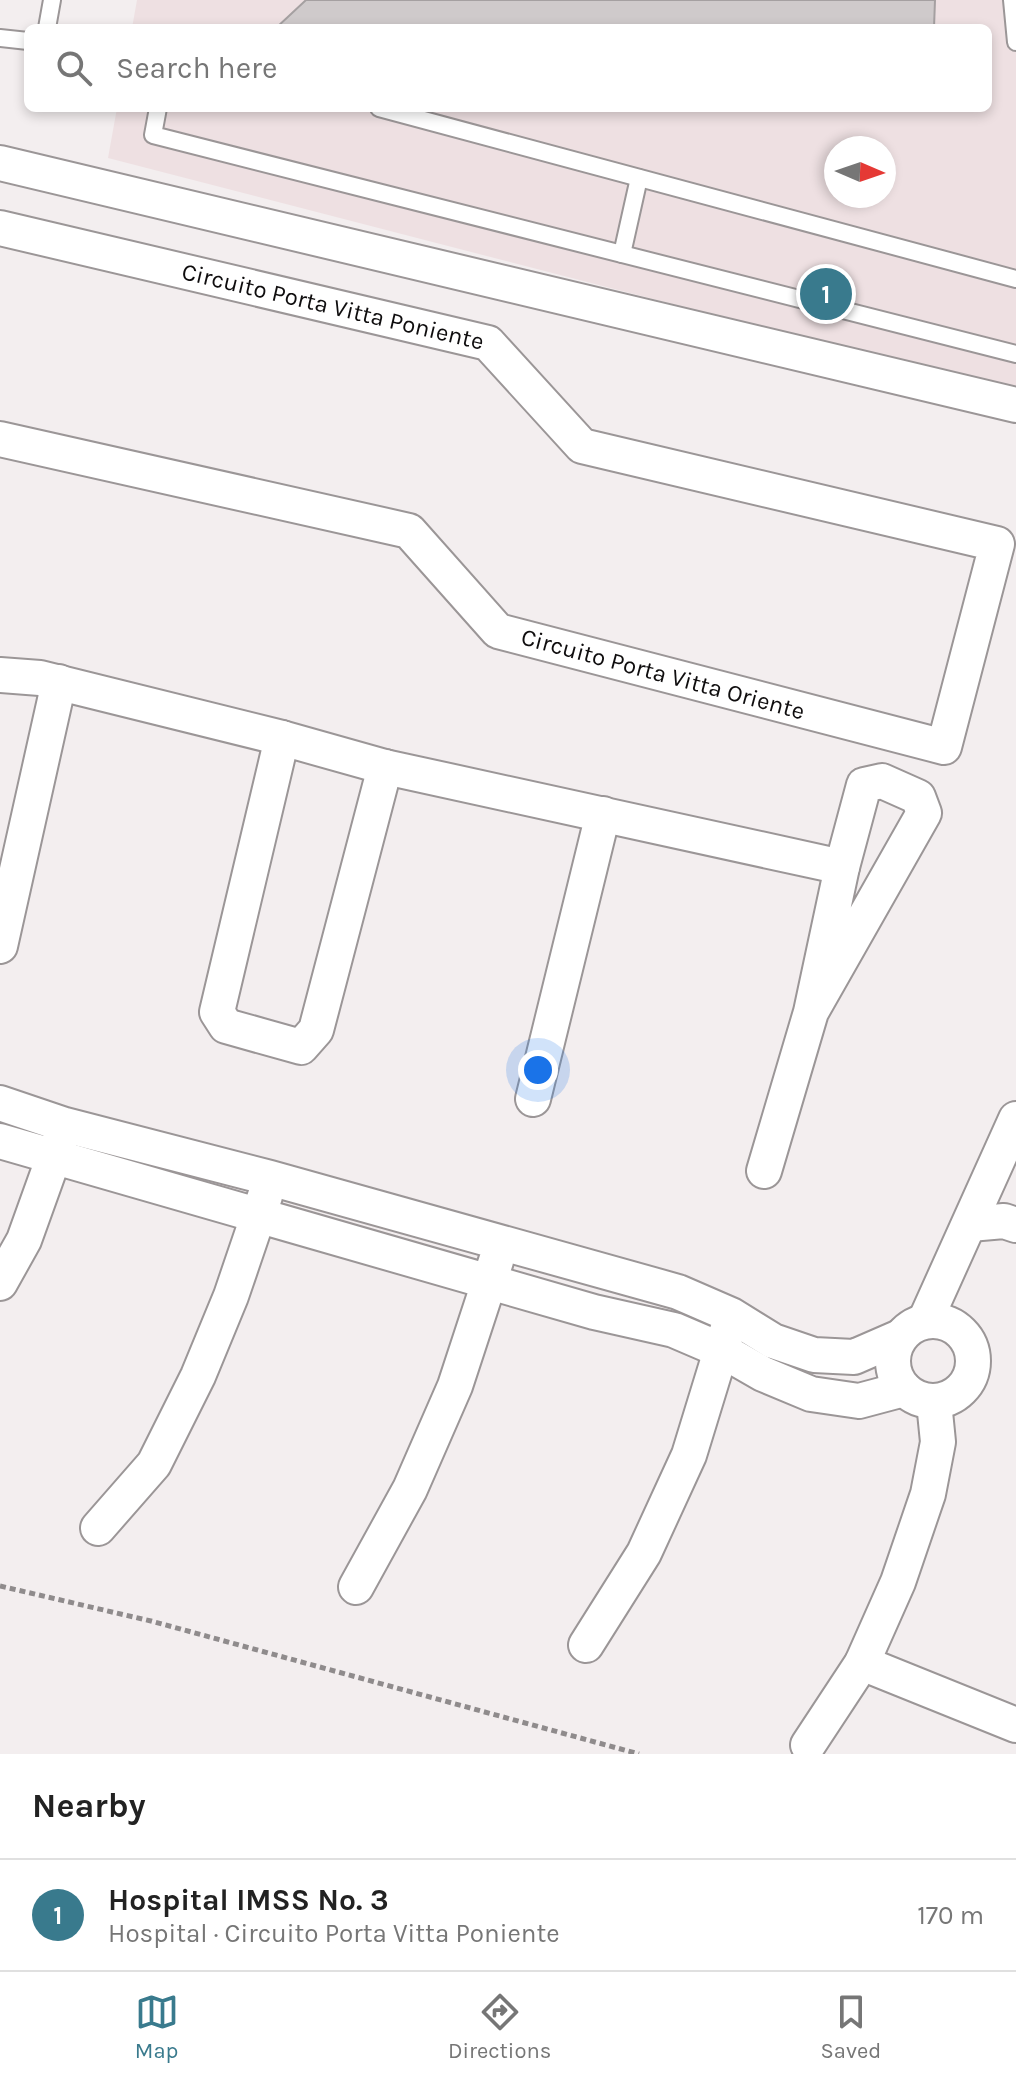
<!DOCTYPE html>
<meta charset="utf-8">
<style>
:root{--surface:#fff;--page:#f2f2f2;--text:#222;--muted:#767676;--line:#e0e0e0;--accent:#397a8d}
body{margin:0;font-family:Karla,sans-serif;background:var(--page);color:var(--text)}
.compass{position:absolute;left:824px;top:136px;width:72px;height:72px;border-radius:50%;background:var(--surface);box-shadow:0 4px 12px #0003;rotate:92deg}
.you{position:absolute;left:538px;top:1070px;width:28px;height:28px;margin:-20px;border:6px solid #fff;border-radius:50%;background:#1a73e8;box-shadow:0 0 0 12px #1a73e833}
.badge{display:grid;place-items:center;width:52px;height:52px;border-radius:50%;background:var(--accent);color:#fff;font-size:26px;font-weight:700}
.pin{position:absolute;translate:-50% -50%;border:4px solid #fff;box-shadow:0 2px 8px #0006}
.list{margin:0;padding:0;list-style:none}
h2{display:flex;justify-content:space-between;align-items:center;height:104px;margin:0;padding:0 32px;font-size:34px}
h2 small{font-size:26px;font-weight:400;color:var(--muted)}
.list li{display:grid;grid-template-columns:52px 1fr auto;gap:24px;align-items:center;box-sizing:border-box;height:112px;padding:0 32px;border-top:2px solid var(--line)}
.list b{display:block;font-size:30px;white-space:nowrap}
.list p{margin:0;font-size:26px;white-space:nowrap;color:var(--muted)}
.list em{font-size:26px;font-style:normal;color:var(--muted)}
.icon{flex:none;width:44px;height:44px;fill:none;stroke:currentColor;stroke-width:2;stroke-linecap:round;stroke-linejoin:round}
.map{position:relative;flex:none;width:1016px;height:1754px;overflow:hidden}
.search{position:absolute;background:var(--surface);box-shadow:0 4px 12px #0003;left:24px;right:24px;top:24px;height:88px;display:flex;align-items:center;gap:20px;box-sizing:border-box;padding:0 28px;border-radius:12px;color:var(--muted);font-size:30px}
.sheet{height:216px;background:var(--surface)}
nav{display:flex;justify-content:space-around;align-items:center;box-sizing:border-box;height:112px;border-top:2px solid var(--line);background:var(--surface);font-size:22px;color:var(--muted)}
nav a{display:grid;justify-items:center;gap:4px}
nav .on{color:var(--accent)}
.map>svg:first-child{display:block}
</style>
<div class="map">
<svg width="1016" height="1754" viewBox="0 0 1016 1754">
<rect width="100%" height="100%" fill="#f3eeef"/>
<!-- built -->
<path fill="#eee0e2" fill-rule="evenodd" d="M137,0H1016V393L108,158L117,108H988V28H132ZM836,148H884V196H836Z"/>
<!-- building -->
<path fill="#cfcacb" stroke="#a5a0a1" stroke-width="2" d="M306,0H935L934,28H276Z"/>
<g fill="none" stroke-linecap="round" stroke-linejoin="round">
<!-- service casing -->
<g stroke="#9b9697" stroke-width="20">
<g id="service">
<path d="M1012,0L1016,42"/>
<path d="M47,28L52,0"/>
<path d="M0,38L28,41"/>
<path d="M158,108L153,135L1016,354"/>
<path d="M379,108L1016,279"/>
<path d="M622,254L639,178"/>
</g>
</g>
<!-- minor casing -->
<g stroke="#9b9697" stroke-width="38">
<g id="minor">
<path d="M0,163L1016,405"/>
<path id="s1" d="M0,228L488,343L582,446L997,544L944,747L498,631L409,531L0,439"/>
<path d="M0,675L40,678L282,738L385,767L842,867"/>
<path d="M282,738L217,1012L226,1026L301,1047L316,1030L385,767"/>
<path d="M0,946L59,682"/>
<path d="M533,1099L603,814"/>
<path d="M0,1103L65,1125L270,1178L678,1292L731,1315L773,1341L814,1355L854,1357L900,1337"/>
<path d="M0,1141L594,1312L674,1330L723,1351L763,1374L811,1394L859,1401L904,1389"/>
<path d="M764,1171L811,1012L842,867L864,785L882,781L918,797L924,813L811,1012"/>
<path d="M970,1224L1004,1221L1016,1225"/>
<path d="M0,1283L24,1240L61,1137"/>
<path d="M925,1321L1016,1119"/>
<circle cx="933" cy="1361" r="40"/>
<path d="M98,1528L154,1464L198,1376L231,1296L265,1196"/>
<path d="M356,1587L410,1489L455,1386L496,1261"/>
<path d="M586,1645L644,1553L689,1455L727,1331"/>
<path d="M862,1663L1016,1725"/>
<path d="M808,1745L862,1663L898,1582L928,1494L938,1442L934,1402"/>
</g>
</g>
<!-- path -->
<path stroke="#8f8b8c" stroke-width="5" stroke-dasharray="6 4" stroke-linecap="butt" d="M0,1586L151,1621L639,1754"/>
<!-- service -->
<use href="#service" stroke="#fff" stroke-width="16"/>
<!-- minor -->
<use href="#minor" stroke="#fff" stroke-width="34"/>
</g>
<g text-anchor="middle" stroke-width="6" stroke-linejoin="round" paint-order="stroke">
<!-- street labels -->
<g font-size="24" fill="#0f0d0e" stroke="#fff">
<text dy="8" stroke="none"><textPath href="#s1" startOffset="342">Circuito Porta Vitta Poniente</textPath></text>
<text transform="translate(663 674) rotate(15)" y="8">Circuito Porta Vitta Oriente</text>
</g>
</g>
</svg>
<svg class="compass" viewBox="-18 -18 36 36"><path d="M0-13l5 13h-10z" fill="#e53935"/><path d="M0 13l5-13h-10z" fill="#767676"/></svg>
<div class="you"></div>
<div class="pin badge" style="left:826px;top:294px">1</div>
<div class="search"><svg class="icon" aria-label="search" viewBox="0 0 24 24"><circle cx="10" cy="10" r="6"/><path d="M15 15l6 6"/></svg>Search here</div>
</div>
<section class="sheet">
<h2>Nearby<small></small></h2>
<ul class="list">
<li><span class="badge">1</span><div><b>Hospital IMSS No. 3</b><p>Hospital · Circuito Porta Vitta Poniente</p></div><em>170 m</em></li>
</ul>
</section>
<nav>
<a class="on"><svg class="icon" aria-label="map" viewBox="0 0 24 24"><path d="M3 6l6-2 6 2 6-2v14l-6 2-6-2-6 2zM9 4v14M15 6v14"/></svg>Map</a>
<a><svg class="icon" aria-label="directions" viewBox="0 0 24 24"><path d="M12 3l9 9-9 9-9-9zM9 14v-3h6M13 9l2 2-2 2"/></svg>Directions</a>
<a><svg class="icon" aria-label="saved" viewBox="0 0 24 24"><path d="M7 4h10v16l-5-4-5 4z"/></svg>Saved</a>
</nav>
